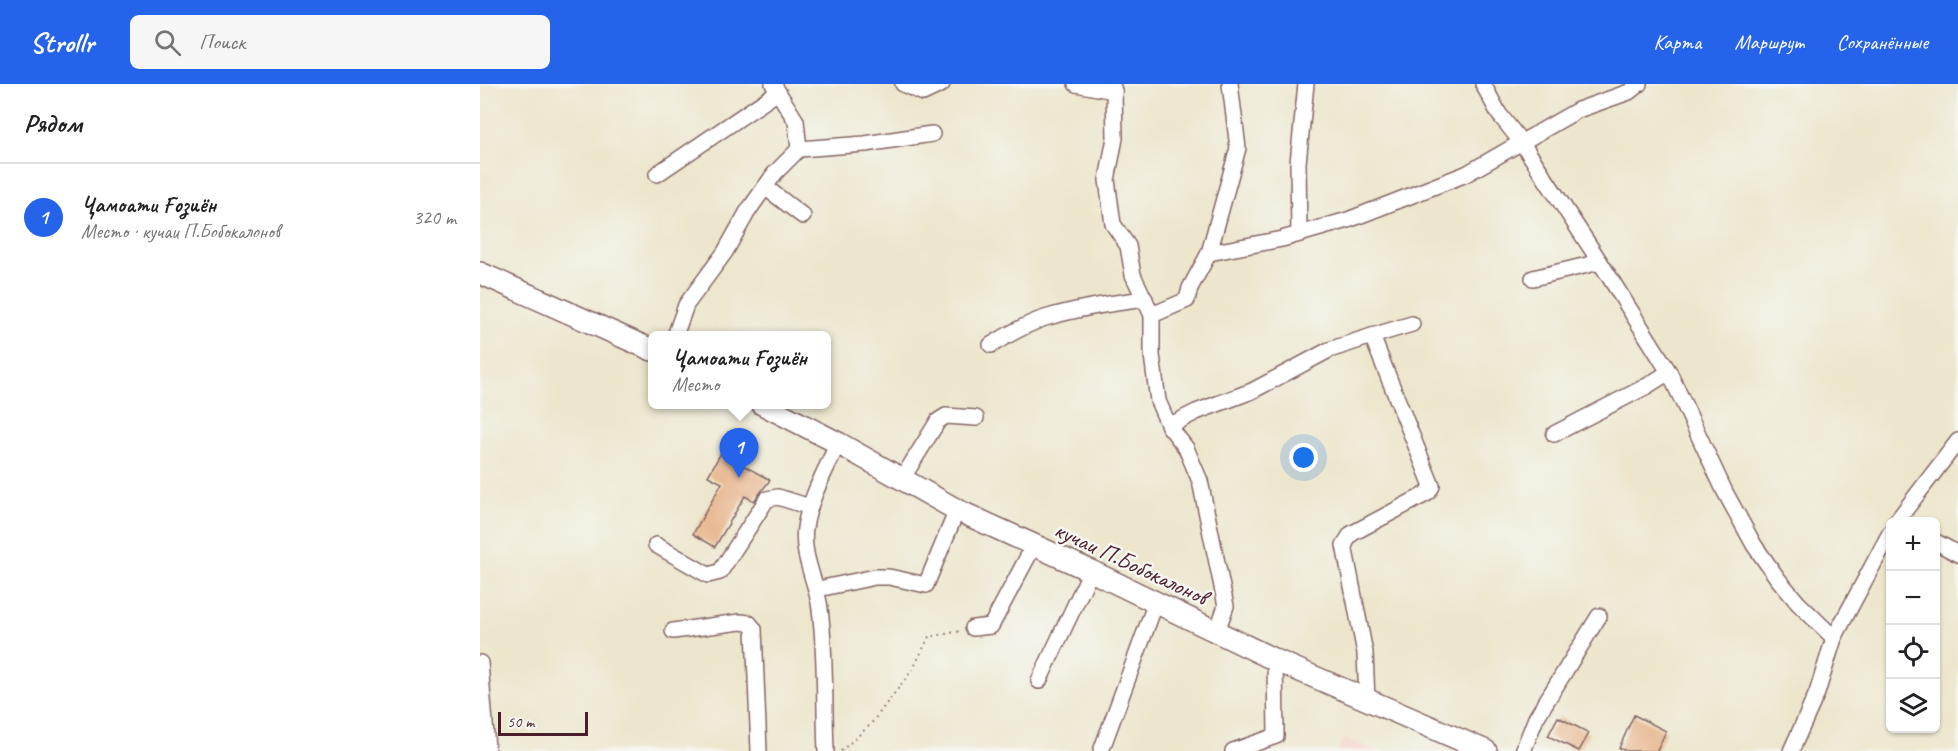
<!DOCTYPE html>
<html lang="ru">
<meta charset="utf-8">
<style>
:root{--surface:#fff;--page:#f6f6f6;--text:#202124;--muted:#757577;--line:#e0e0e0;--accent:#2563eb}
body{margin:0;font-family:Caveat,sans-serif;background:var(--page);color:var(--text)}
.controls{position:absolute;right:18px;bottom:18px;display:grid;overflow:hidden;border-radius:9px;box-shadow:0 2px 4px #0004}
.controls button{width:54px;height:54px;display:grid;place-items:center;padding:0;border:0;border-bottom:2px solid var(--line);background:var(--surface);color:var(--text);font:30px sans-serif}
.scale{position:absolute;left:18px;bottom:15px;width:90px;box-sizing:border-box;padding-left:6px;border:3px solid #4a1f2b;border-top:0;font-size:16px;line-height:21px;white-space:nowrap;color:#4a1f2b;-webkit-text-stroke:4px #f6f6f2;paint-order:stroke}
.you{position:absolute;left:824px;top:374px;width:21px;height:21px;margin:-15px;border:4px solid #fff;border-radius:50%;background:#1a73e8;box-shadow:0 0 0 9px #1a73e833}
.badge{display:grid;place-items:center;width:39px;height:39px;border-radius:50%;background:var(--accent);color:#fff;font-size:20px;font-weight:700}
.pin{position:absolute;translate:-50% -50px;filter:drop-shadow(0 2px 3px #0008)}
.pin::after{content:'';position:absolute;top:32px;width:21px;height:18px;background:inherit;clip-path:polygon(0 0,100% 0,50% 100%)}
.popup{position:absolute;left:168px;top:247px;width:183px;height:78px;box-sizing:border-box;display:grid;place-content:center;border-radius:9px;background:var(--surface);filter:drop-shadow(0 2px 4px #0005);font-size:20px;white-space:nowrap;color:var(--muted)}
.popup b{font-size:22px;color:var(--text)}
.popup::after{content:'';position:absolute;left:50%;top:100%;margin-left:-12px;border:12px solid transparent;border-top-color:var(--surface)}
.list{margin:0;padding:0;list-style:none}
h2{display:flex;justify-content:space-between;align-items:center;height:78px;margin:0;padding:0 24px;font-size:26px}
h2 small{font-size:20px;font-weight:400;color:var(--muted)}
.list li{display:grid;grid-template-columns:39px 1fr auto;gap:18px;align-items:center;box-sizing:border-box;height:108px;padding:0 24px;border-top:2px solid var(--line)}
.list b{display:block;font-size:22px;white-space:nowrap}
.list p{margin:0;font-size:20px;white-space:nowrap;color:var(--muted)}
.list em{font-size:20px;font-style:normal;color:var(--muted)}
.icon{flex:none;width:33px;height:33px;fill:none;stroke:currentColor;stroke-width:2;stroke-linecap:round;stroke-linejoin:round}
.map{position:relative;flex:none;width:1478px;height:667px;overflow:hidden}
header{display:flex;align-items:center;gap:36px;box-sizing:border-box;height:84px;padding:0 30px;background:var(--accent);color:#fff}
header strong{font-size:28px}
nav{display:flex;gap:33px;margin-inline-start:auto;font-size:21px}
.search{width:420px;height:54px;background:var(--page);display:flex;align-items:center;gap:15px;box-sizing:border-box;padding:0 21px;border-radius:9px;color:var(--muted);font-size:22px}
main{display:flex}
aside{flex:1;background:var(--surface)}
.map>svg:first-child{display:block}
</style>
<header>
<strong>Strollr</strong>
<div class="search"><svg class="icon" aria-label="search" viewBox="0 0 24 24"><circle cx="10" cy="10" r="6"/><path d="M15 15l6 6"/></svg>Поиск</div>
<nav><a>Карта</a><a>Маршрут</a><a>Сохранённые</a></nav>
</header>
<main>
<aside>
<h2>Рядом<small></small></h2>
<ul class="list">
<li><span class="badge">1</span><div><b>Ҷамоати Ғозиён</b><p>Место · кучаи П.Бобокалонов</p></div><em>320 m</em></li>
</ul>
</aside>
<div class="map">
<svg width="1478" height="667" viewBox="0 0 1478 667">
<rect width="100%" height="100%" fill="#f6f6f2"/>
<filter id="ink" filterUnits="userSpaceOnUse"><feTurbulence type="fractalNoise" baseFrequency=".0167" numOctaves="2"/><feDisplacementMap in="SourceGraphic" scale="12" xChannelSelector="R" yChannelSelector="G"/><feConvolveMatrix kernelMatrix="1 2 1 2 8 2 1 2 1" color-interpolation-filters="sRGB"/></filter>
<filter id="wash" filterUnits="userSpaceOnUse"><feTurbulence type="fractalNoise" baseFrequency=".008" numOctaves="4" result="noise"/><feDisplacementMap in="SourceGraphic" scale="24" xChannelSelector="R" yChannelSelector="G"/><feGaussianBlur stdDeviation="1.35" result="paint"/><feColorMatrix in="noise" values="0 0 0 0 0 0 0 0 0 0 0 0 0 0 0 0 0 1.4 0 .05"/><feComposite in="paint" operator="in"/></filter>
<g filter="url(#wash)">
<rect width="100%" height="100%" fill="#ede6cc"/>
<!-- built -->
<path fill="#f7d1c8" d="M864,654L895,667H858Z"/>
<g id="blocks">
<!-- building -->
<g fill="#e8b68e">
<path d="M241,369L290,396L274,417L265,412L235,463L213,450L242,399L228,392Z"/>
<path d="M1154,631L1186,647L1177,667H1146L1139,664Z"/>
<path d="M1078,633L1109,649L1099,667L1068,652Z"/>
</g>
</g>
</g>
<g filter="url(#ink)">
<use href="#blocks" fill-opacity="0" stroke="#836563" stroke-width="1.5"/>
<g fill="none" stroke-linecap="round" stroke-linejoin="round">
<!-- street casing -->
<g stroke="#836563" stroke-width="18">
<g id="street">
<path d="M423,0L443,9L462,0"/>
<path d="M596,0L634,7"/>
<path d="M632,0L634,7L635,54L627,96L633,140L648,162L653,191L672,231V271L678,317L689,342L706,364L720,397L746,522L737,547"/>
<path d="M750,0L758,64L729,169L802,155L868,136L986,90L1098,26L1149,8L1159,0"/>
<path d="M1003,0L1019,30L1042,59L1120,178L1189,288L1245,408L1274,461L1298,495L1318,519L1354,554"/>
<path d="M319,65L385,60L452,50"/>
<path d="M177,90L298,8"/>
<path d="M285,103L323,132"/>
<path d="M819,150L818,79L826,0"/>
<path d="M1053,194L1120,178"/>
<path d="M672,231L707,216L710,204L729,169"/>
<path d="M195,252L206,221L245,168L268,127L295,89L319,65L316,37L293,0"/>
<path d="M892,252L932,240"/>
<path d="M511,261C528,251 546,240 565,234C598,224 632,219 665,215"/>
<path d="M689,342L716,328L772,307L849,266L892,252L952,402L948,409L871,450L864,461L885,569L887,616"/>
<path d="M1074,350L1167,302L1189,288"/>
<path d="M422,395L458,337L466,332L496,334"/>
<path d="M1416,438L1478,357"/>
<path d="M1456,458L1478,470"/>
<path d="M176,461L228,491L240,488L287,415L298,413L330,423"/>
<path d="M338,505L395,493H409L446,501L477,426"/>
<path d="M493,544L511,542L554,461"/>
<path d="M193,547L260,538L269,539L274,545L279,667"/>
<path d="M0,579L7,664L0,665"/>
<path d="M559,597L611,487"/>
<path d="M346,667C344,620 346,571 340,525C337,498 321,472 325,444C329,415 346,386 358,359"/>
<path d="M621,667L676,518"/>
<path d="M753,667L796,652L795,576"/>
<path d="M1043,667L1056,634L1119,532"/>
<path d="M1311,667L1337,609L1354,554L1410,449"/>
</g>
</g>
<!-- secondary casing -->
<g stroke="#836563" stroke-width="24">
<g id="secondary">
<path d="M0,189L172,266"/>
<path d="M282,320L358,359L477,426L611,487L795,576L1006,667"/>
</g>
</g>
<!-- path -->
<path stroke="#836563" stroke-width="2" stroke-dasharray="1.5 4.5" stroke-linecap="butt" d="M361,667L390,641L433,585L449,553L481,547"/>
<!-- street -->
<use href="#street" stroke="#fff" stroke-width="15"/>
<!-- secondary -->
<use href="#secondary" stroke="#fff" stroke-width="21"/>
</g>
</g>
<g text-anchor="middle" stroke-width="5" stroke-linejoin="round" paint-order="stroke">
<!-- street labels -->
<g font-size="24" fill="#4a1f2b" stroke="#f6f6f2">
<text transform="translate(651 479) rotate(25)" y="8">кучаи П.Бобокалонов</text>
</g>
</g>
</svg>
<div class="controls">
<button>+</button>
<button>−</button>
<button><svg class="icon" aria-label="locate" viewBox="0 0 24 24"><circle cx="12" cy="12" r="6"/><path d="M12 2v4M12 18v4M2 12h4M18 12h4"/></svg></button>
<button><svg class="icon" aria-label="layers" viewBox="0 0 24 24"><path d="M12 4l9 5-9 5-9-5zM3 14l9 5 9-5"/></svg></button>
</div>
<div class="scale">50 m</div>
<div class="you"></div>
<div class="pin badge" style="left:259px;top:394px">1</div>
<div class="popup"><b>Ҷамоати Ғозиён</b>Место</div>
</div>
</main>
